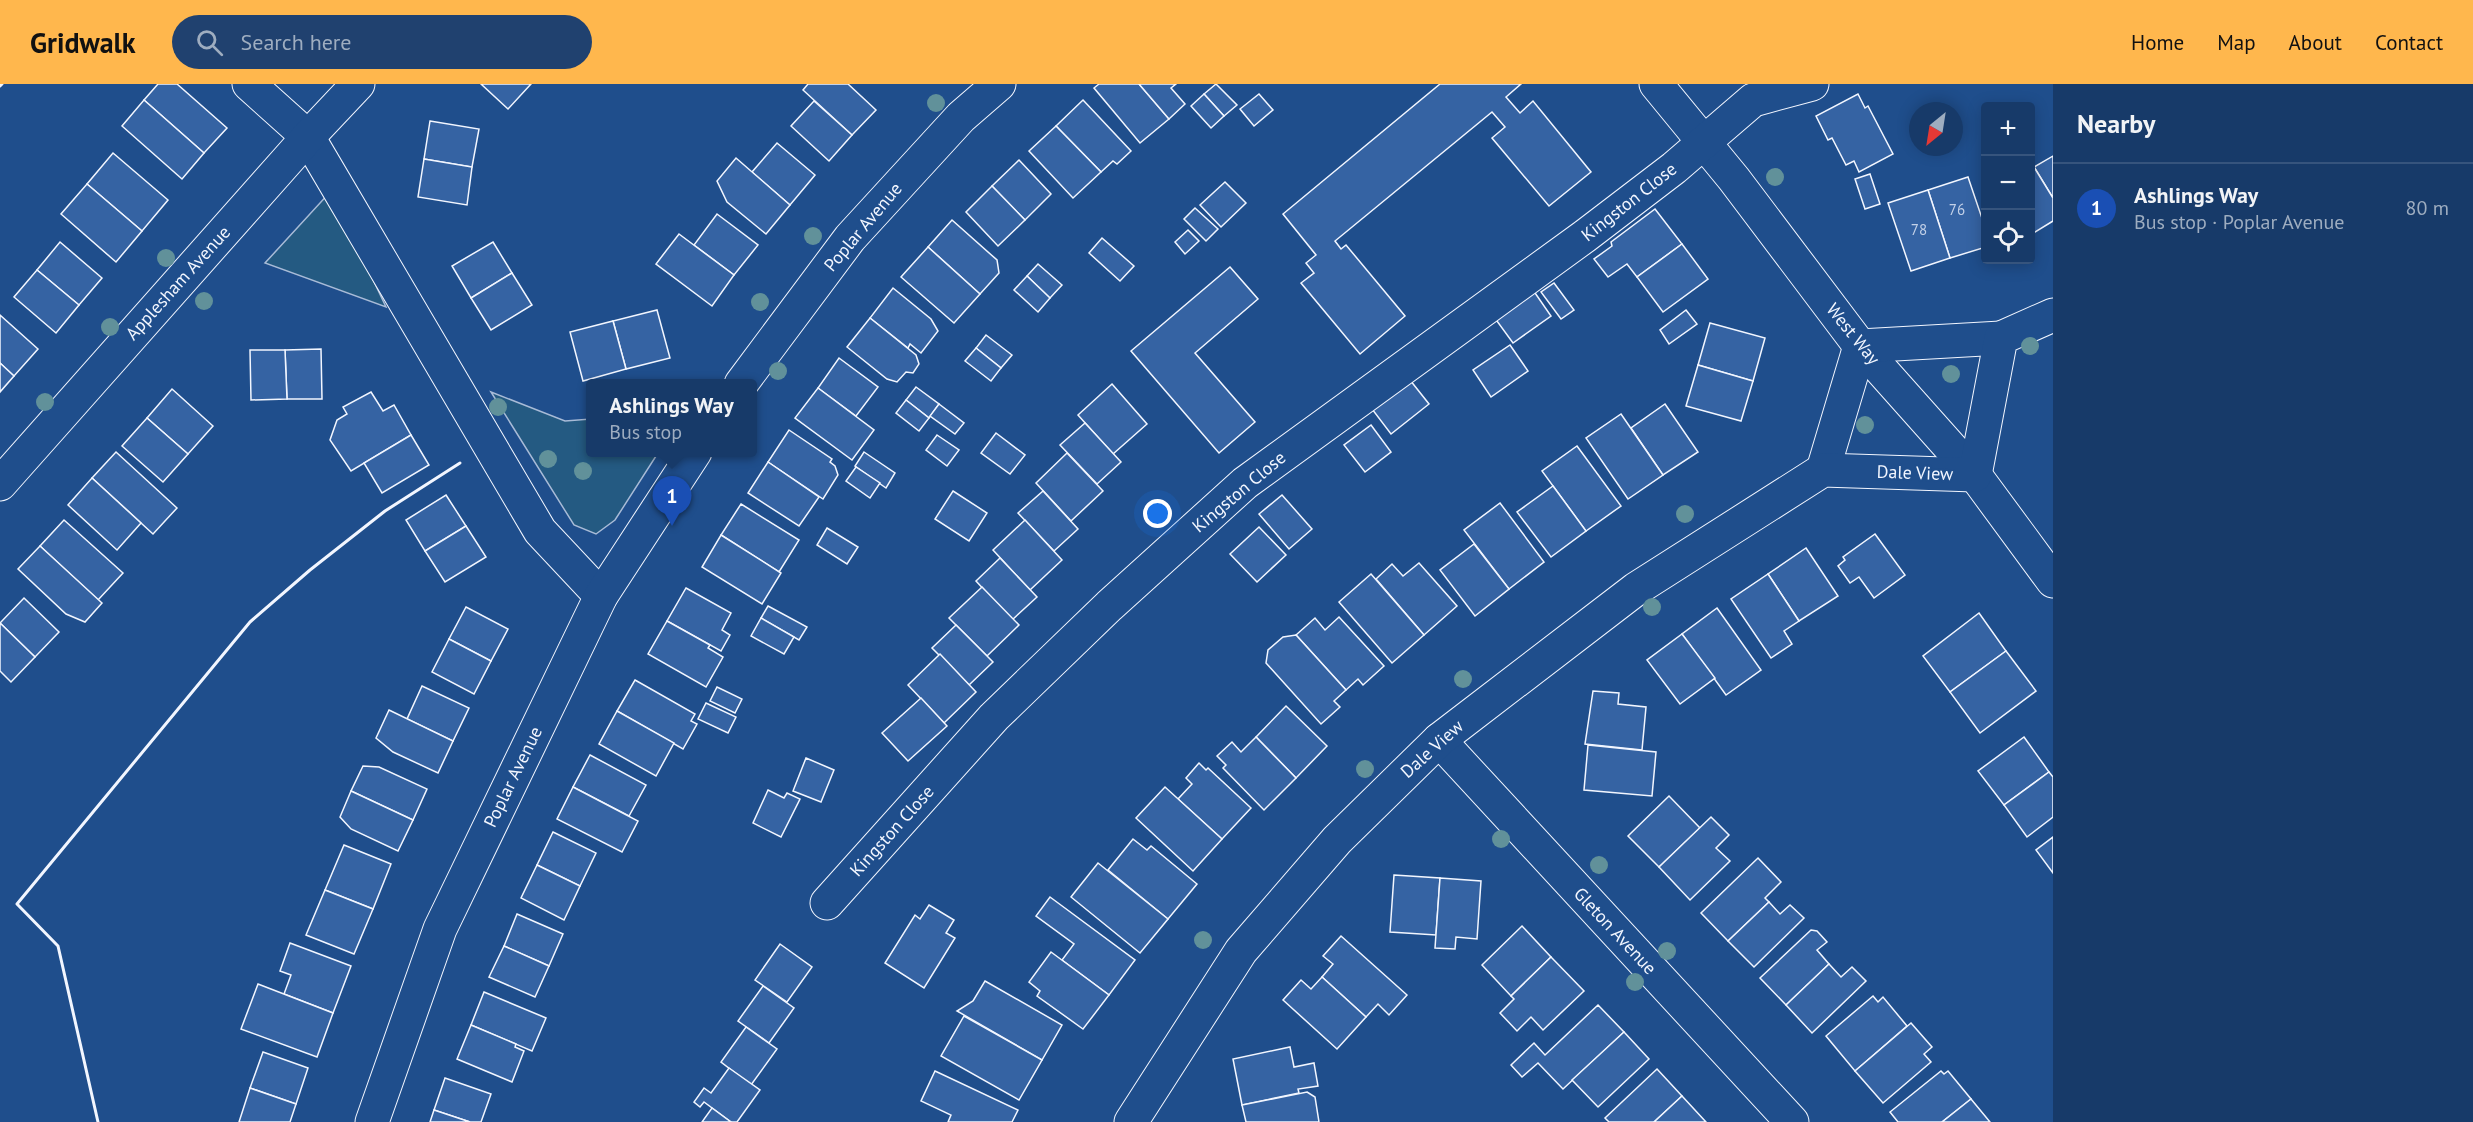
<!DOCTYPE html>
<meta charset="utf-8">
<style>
:root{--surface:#173a69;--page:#20416f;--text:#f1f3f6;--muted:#9eadc0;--line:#36547d;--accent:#ffb74d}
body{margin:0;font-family:"PT Sans",sans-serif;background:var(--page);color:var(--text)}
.controls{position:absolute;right:18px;top:18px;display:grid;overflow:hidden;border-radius:6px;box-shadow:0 3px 15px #0003}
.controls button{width:54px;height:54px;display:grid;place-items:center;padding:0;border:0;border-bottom:2px solid var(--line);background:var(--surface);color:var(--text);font:30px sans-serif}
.compass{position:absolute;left:1909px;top:18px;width:54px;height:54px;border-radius:50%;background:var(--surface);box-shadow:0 3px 15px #0003;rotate:210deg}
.you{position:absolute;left:1158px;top:430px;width:21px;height:21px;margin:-15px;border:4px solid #fff;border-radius:50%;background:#1a73e8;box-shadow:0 0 0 9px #1a73e833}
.badge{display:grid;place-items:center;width:39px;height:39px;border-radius:50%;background:var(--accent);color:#fff;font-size:20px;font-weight:700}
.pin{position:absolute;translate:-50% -50px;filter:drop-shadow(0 2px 3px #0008)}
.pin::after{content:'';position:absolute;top:32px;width:21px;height:18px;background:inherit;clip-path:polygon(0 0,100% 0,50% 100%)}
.popup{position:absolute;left:586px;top:295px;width:171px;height:78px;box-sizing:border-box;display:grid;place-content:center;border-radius:6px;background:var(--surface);filter:drop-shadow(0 2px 4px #0005);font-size:20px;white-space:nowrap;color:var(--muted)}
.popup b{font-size:22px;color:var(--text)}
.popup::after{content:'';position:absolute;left:50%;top:100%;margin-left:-12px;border:12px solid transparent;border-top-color:var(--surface)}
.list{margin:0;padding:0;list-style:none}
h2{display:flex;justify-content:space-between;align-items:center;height:78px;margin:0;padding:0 24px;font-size:26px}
h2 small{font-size:20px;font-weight:400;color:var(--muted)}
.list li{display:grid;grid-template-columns:39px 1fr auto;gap:18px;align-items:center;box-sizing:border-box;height:90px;padding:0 24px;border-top:2px solid var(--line)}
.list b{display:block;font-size:22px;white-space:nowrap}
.list p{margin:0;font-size:20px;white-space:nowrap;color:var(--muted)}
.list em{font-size:20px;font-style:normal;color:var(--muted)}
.icon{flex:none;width:33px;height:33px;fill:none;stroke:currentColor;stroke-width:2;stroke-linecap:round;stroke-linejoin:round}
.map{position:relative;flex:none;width:2053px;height:1038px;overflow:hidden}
header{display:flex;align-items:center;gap:36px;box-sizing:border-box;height:84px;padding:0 30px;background:var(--accent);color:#111}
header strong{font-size:28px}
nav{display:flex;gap:33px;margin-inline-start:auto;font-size:21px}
.search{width:420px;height:54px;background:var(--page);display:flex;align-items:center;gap:15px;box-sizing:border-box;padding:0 21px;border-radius:33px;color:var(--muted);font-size:22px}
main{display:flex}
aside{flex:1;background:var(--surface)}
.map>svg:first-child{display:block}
</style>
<header>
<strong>Gridwalk</strong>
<div class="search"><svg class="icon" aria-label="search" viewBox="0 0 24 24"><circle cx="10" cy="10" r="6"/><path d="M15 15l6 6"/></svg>Search here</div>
<nav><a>Home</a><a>Map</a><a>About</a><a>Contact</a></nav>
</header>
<main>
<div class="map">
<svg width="2053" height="1038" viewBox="0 0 2053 1038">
<rect width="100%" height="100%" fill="#1f4e8c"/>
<!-- green -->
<g fill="#245a82" stroke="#a8bbd7" stroke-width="1.5">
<path d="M331,107L386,223L265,179Z"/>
<path d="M491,308L565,337L591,335V368L658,369L615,436L596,450L574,441Z"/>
</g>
<!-- building -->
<g fill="#3563a3" stroke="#f2f6ff" stroke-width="1.5">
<path d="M158,0H177L227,44L204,69L144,16Z"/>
<path d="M481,0H531L508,25Z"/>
<path d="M808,0H848L876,26L852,51L803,6Z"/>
<path d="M1099,0H1139L1169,35L1140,59L1094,4Z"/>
<path d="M1139,0H1176L1171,4L1185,20L1169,35Z"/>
<path d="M1216,0L1237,21L1224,32L1204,10Z"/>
<path d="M1440,0H1521L1506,13L1520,29L1533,17L1591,88L1549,122L1492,54L1505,43L1492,28L1335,157L1341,165L1346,161L1405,232L1360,270L1301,199L1314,189L1306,179L1316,171L1283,130Z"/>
<path d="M1204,10L1224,32L1211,44L1191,22Z"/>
<path d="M1259,10L1273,26L1254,42L1240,25Z"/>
<path d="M1858,10L1865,24L1868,22L1893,70L1859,88L1854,77L1846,81L1832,54L1828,56L1816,32Z"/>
<path d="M144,16L204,69L182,95L122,42Z"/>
<path d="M1083,16L1131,67L1117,80L1113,77L1101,88L1056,42Z"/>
<path d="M814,17L852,51L829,77L791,42Z"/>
<path d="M430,37L479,45L472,83L424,75Z"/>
<path d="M1056,42L1101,88L1073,114L1029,67Z"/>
<path d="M777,59L815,91L790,121L752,88Z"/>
<path d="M113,69L168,116L142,147L87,100Z"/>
<path d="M2053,72V114L2034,83Z"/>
<path d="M736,74L790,121L766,150L727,118L717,97Z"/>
<path d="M424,75L472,83L467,121L418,113Z"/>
<path d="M1019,76L1051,110L1025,136L992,102Z"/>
<path d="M2034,83L2053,114V137L2030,151V86Z"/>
<path d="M1870,90L1880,120L1865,125L1855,95Z"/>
<path d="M1968,93L1986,146V163L1950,174L1928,106Z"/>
<path d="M1225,98L1246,119L1221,143L1200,121Z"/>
<path d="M87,100L142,147L116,178L61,130Z"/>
<path d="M992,102L1025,136L998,162L966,128Z"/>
<path d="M1928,106L1950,174L1911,187L1888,119Z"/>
<path d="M1195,124L1218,145L1206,157L1184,135Z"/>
<path d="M1655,125L1682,160L1637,193L1627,180L1608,193L1594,175L1612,162L1611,158Z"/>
<path d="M717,130L758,161L734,191L694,161Z"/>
<path d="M952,136L997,176L999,189L980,210L928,163Z"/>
<path d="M1188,146L1199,157L1185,170L1175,158Z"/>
<path d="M679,150L734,191L712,222L656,180Z"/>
<path d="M1102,154L1134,182L1120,197L1089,169Z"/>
<path d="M60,158L102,194L79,221L37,186Z"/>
<path d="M493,158L512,189L471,214L452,182Z"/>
<path d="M1682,160L1708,195L1663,228L1637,193Z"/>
<path d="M928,163L980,210L954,239L901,193Z"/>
<path d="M1038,180L1062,201L1050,214L1027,192Z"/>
<path d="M1230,183L1258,215L1195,269L1255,338L1219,369L1131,267Z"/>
<path d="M37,186L79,221L56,249L14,213Z"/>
<path d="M512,189L532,221L491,246L471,214Z"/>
<path d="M1027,192L1050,214L1038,228L1014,206Z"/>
<path d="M1554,199L1574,226L1561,235L1541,208Z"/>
<path d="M893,204L931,235L938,247L921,269L910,260L908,264L870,234Z"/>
<path d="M1533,206L1551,232L1513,259L1494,233Z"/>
<path d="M657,226L670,274L626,285L613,237Z"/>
<path d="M1686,226L1697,240L1669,260L1660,246Z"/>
<path d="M0,231L38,265L14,292L0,279Z"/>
<path d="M870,234L916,271L919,280L913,289L906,288L897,298L887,295L847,263Z"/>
<path d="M613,237L626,285L583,297L570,248Z"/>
<path d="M1710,239L1765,254L1753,297L1698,281Z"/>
<path d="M986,251L1012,271L1001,284L976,264Z"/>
<path d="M1510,261L1528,287L1491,313L1473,286Z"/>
<path d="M976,264L1001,284L991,297L965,277Z"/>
<path d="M321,265L322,315H287L285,266Z"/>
<path d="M250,266H285L287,315L251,316Z"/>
<path d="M839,274L878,303L856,332L818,304Z"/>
<path d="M0,279L14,292L0,308Z"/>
<path d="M1698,281L1753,297L1741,337L1686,322Z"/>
<path d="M1410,296L1429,320L1391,350L1372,325Z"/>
<path d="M1112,300L1147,340L1113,370L1078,331Z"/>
<path d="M916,303L939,320L929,334L906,316Z"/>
<path d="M818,304L874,346L852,376L795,334Z"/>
<path d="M172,305L213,342L188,370L147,334Z"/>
<path d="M371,308L383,327L394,321L411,351L351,387L330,356L337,336L347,330L343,323Z"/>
<path d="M906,316L929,334L919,347L896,329Z"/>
<path d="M939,320L964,339L955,350L930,332Z"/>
<path d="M1665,320L1698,368L1663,391L1631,344Z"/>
<path d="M1621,330L1663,391L1628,415L1586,354Z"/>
<path d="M147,334L188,370L163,398L122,362Z"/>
<path d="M1085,339L1121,378L1097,400L1060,361Z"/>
<path d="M1371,341L1391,368L1365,388L1344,361Z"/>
<path d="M789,346L832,375L830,378L835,382L838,391L823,415L768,378Z"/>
<path d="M996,349L1025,371L1010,390L981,369Z"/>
<path d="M411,351L429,381L382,409L364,379Z"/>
<path d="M937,351L959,366L947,382L926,366Z"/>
<path d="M1577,362L1621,422L1586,447L1542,387Z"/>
<path d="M116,368L177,424L153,450L92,394Z"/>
<path d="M864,368L895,389L886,404L855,382Z"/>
<path d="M1067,369L1103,407L1071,437L1036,399Z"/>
<path d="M768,378L819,413L799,442L748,409Z"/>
<path d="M856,383L880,399L870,414L846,397Z"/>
<path d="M92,394L141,439L117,466L68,421Z"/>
<path d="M1553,402L1586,447L1551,473L1517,428Z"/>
<path d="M953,407L987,429L969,457L935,435Z"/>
<path d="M1043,407L1078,445L1054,467L1018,429Z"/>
<path d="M446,411L466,442L425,467L406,436Z"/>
<path d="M1282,411L1312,445L1289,465L1259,430Z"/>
<path d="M1500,419L1544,478L1509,505L1464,446Z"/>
<path d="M741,420L799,456L779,488L721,451Z"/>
<path d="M64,436L123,489L98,516L40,462Z"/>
<path d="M1025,436L1062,476L1030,506L993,466Z"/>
<path d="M466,442L486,473L445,498L425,467Z"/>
<path d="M1259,443L1286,471L1257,498L1230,470Z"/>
<path d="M827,444L858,463L847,480L817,461Z"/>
<path d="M1875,450L1905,491L1874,514L1859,493L1850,499L1838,482L1845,476L1843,473Z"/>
<path d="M721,451L781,489L762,520L702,483Z"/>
<path d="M1474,460L1509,505L1475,532L1440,486Z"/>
<path d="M40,462L102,519L85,538L66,530L18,485Z"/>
<path d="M1806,464L1838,512L1799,537L1768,490Z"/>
<path d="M1000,474L1037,513L1012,536L976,497Z"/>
<path d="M1419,479L1457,522L1424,551L1376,495L1392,480L1403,492Z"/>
<path d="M1371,490L1424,551L1392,579L1339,518Z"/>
<path d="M1768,490L1799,537L1784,547L1792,560L1771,574L1731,515Z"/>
<path d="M982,503L1019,541L987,572L949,534Z"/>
<path d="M686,504L731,529L722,546L730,551L721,567L667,537Z"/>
<path d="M24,514L59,548L35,573L0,539Z"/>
<path d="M768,522L807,543L799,556L761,534Z"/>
<path d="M466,523L508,545L491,577L449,555Z"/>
<path d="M1717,524L1761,586L1726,611L1682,550Z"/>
<path d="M1979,529L2006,567L1950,608L1923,572Z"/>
<path d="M1339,533L1384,582L1363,601L1358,595L1346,606L1296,551L1315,534L1325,546Z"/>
<path d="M761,534L794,553L784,570L751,552Z"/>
<path d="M667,537L710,561L708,564L723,573L706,603L648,570Z"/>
<path d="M0,539L35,573L11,598L0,587Z"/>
<path d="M956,541L993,578L969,601L932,564Z"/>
<path d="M1682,550L1715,594L1680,620L1647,576Z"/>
<path d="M1296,551L1346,606L1334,617L1340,623L1321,640L1266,579L1268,566L1283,553Z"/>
<path d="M449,555L491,577L474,610L432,588Z"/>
<path d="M2006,567L2036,607L1980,649L1950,608Z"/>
<path d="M940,570L976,608L944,639L908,601Z"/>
<path d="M635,596L695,630L691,637L697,640L683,665L617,627Z"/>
<path d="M422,602L469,624L453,657L407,635Z"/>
<path d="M717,603L742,615L735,629L710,617Z"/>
<path d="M1593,607L1619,609L1618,620L1646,623L1642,666L1585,660Z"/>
<path d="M921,614L947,642L908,677L882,649Z"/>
<path d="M706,619L736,633L728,649L698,635Z"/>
<path d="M1286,622L1327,662L1296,694L1256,653Z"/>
<path d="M389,626L453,657L438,689L393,668L376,654Z"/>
<path d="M617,627L674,659L656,692L599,660Z"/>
<path d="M1256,653L1296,694L1264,726L1223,684L1226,681L1217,672L1232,658L1241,668Z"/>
<path d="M2024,653L2049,688L2004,721L1978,687Z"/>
<path d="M1588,661L1656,668L1652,712L1584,706Z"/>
<path d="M590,671L646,701L629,732L573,703Z"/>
<path d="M806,674L834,686L821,718L793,707Z"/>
<path d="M1199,679L1206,686L1208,684L1251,724L1222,755L1178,715L1192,700L1186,694Z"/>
<path d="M363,682L379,683L427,705L413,736L351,707Z"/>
<path d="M2049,688L2053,693V733L2027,753L2004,721Z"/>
<path d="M573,703L638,737L622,768L557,735Z"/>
<path d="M1165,703L1222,755L1193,787L1136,734Z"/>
<path d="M768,706L784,714L787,709L800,715L781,753L753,739Z"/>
<path d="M351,707L413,736L398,767L351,745L340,733Z"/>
<path d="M1669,712L1700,744L1659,783L1628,752Z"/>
<path d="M1711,733L1729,751L1716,764L1730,777L1690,816L1659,783Z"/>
<path d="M553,748L596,769L580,802L537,781Z"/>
<path d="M2053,753V789L2036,766Z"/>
<path d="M1133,755L1147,766L1151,762L1197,800L1168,835L1108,786Z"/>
<path d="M344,761L391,780L373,825L325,806Z"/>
<path d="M1758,774L1781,798L1765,814L1769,818L1728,857L1701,829Z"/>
<path d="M1098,779L1168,835L1140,869L1071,813Z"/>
<path d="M537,781L580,802L564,836L521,814Z"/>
<path d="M1394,791L1440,794L1436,851L1390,848Z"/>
<path d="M1440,794L1481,797L1477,855L1456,853L1455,865L1435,864Z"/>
<path d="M325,806L373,825L354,870L306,851Z"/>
<path d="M1050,813L1135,876L1109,911L1062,876L1074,860L1036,832Z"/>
<path d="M1769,818L1780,830L1790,821L1804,834L1754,883L1728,857Z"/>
<path d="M929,821L954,836L946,849L955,854L924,904L885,879L915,831L920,835Z"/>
<path d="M517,830L563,850L549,882L504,862Z"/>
<path d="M1522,842L1551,873L1511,912L1482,881Z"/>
<path d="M1811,846L1817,847L1827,858L1817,866L1829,880L1786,921L1760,894Z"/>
<path d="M1341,852L1407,911L1389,931L1378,920L1366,933L1322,893L1333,880L1323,872Z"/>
<path d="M290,859L351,882L333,929L284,910L291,891L280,887Z"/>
<path d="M780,860L812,883L787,918L755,896Z"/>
<path d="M504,862L549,882L535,913L489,893Z"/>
<path d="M1051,868L1109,911L1083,945L1037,912L1040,907L1029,898Z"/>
<path d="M1551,873L1584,907L1543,946L1531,933L1517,947L1500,929L1514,915L1511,912Z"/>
<path d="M1829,880L1841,893L1852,883L1866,897L1812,949L1786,921Z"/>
<path d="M1322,893L1366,933L1337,965L1283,916L1301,896L1311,905Z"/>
<path d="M985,897L1062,941L1042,976L957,927L973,917Z"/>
<path d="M258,900L333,929L317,973L241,945Z"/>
<path d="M763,902L794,924L769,959L738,937Z"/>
<path d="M484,908L546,934L532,967L471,941Z"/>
<path d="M1873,912L1878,918L1883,913L1907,942L1855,987L1826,952Z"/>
<path d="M1598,921L1624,948L1563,1005L1538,979L1522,993L1511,981L1534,959L1545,971Z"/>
<path d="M964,932L1042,976L1019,1016L941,972Z"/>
<path d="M1911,939L1932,963L1924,970L1931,978L1883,1019L1855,987Z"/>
<path d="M471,941L516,960L515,963L524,967L512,998L457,975Z"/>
<path d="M746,943L777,965L751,1001L721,978Z"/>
<path d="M1624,948L1649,975L1598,1023L1572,996Z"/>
<path d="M1290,963L1294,983L1314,979L1318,1002L1298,1005L1299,1009L1242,1021L1233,975Z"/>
<path d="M263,968L308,984L296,1020L250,1004Z"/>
<path d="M729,984L760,1006L737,1038H731L704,1018L700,1023L694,1018L704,1004L711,1009Z"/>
<path d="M1657,985L1682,1012L1654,1038H1609L1605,1034Z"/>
<path d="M935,987L1018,1026L1012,1038H948L951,1031L921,1017Z"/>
<path d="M1941,987L1944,990L1948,987L1971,1015L1942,1038H1898L1890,1028Z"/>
<path d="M445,994L491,1010L481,1038H470L434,1026Z"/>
<path d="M250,1004L296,1020L290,1038H239Z"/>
<path d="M1307,1008L1315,1013L1319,1038H1246L1242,1021Z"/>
<path d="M1682,1012L1706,1038H1654Z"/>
<path d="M1971,1015L1990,1038H1942Z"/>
<path d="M712,1024L731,1038H702Z"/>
<path d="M434,1026L470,1038H430Z"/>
</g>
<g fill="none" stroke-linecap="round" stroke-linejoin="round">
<!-- minor casing -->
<g stroke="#f2f6ff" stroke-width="35">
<g id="minor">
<path d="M249,0L308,53L540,447L601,512"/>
<path d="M1656,0L1734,95L1860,262L1975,391L2053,497"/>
<path d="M741,300L850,154L961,33L999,0"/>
<path d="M1823,386L1860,262L2001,254"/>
<path d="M0,400L308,53L358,0"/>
<path d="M1439,656L1792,1038"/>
<path d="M827,819L994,633L1109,522L1245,399L1585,152L1674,84L1753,16L1812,0"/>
<path d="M372,1038L440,845L601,512L695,368"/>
<path d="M1131,1038L1241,867L1337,756L1439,656L1636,505L1823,386L1975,391L2001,254L2053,231"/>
</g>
</g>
<!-- minor -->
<use href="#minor" stroke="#1f4e8c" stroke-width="33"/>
<!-- wall -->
<g stroke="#f2f6ff" stroke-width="3">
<path d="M0,2L2,0"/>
<path d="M98,1038L58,862L17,820L250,538L310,486L385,427L460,379"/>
</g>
</g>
<!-- trees -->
<g fill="#61919a">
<circle cx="936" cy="19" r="9"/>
<circle cx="1775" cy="93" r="9"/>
<circle cx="813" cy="152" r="9"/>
<circle cx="166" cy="174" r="9"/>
<circle cx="204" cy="217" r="9"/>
<circle cx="760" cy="218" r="9"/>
<circle cx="110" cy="243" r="9"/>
<circle cx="2030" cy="262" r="9"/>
<circle cx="778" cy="287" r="9"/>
<circle cx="1951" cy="290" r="9"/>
<circle cx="45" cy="318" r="9"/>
<circle cx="498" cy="323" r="9"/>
<circle cx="1865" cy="341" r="9"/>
<circle cx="548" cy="375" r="9"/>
<circle cx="583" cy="387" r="9"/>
<circle cx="1685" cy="430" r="9"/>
<circle cx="1652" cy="523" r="9"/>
<circle cx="1463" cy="595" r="9"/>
<circle cx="1365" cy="685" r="9"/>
<circle cx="1501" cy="755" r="9"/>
<circle cx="1599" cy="781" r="9"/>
<circle cx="1203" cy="856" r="9"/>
<circle cx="1667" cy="867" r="9"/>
<circle cx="1635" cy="898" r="9"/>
</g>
<g text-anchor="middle" stroke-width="4.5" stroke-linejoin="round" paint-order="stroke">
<!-- number labels -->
<g font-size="15" fill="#c3d1e8">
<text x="1957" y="131">76</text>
<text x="1919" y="151">78</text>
</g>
<!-- street labels -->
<g font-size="18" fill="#f2f6ff" stroke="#1f4e8c">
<text transform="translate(1629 118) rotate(-38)" y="6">Kingston Close</text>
<text transform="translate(863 143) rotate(-50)" y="6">Poplar Avenue</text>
<text transform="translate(178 199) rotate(-48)" y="6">Applesham Avenue</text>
<text transform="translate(1853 250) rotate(51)" y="6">West Way</text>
<text transform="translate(1915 389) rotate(2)" y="6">Dale View</text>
<text transform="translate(1239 408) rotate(-40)" y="6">Kingston Close</text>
<text transform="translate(1432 665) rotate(-42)" y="6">Dale View</text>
<text transform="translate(513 693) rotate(-64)" y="6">Poplar Avenue</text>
<text transform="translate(892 747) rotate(-48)" y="6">Kingston Close</text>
<text transform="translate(1615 847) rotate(47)" y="6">Gleton Avenue</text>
</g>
</g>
</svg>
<div class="controls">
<button>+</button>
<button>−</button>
<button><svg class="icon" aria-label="locate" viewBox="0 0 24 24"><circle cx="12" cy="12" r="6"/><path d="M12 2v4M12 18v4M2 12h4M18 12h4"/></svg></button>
</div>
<svg class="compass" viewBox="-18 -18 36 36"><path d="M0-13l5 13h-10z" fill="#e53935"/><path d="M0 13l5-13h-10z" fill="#9eadc0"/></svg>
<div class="you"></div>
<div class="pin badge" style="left:672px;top:442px;background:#1a4fb4">1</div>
<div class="popup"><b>Ashlings Way</b>Bus stop</div>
</div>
<aside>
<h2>Nearby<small></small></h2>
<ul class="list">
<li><span class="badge" style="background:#1a4fb4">1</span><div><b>Ashlings Way</b><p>Bus stop · Poplar Avenue</p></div><em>80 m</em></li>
</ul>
</aside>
</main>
